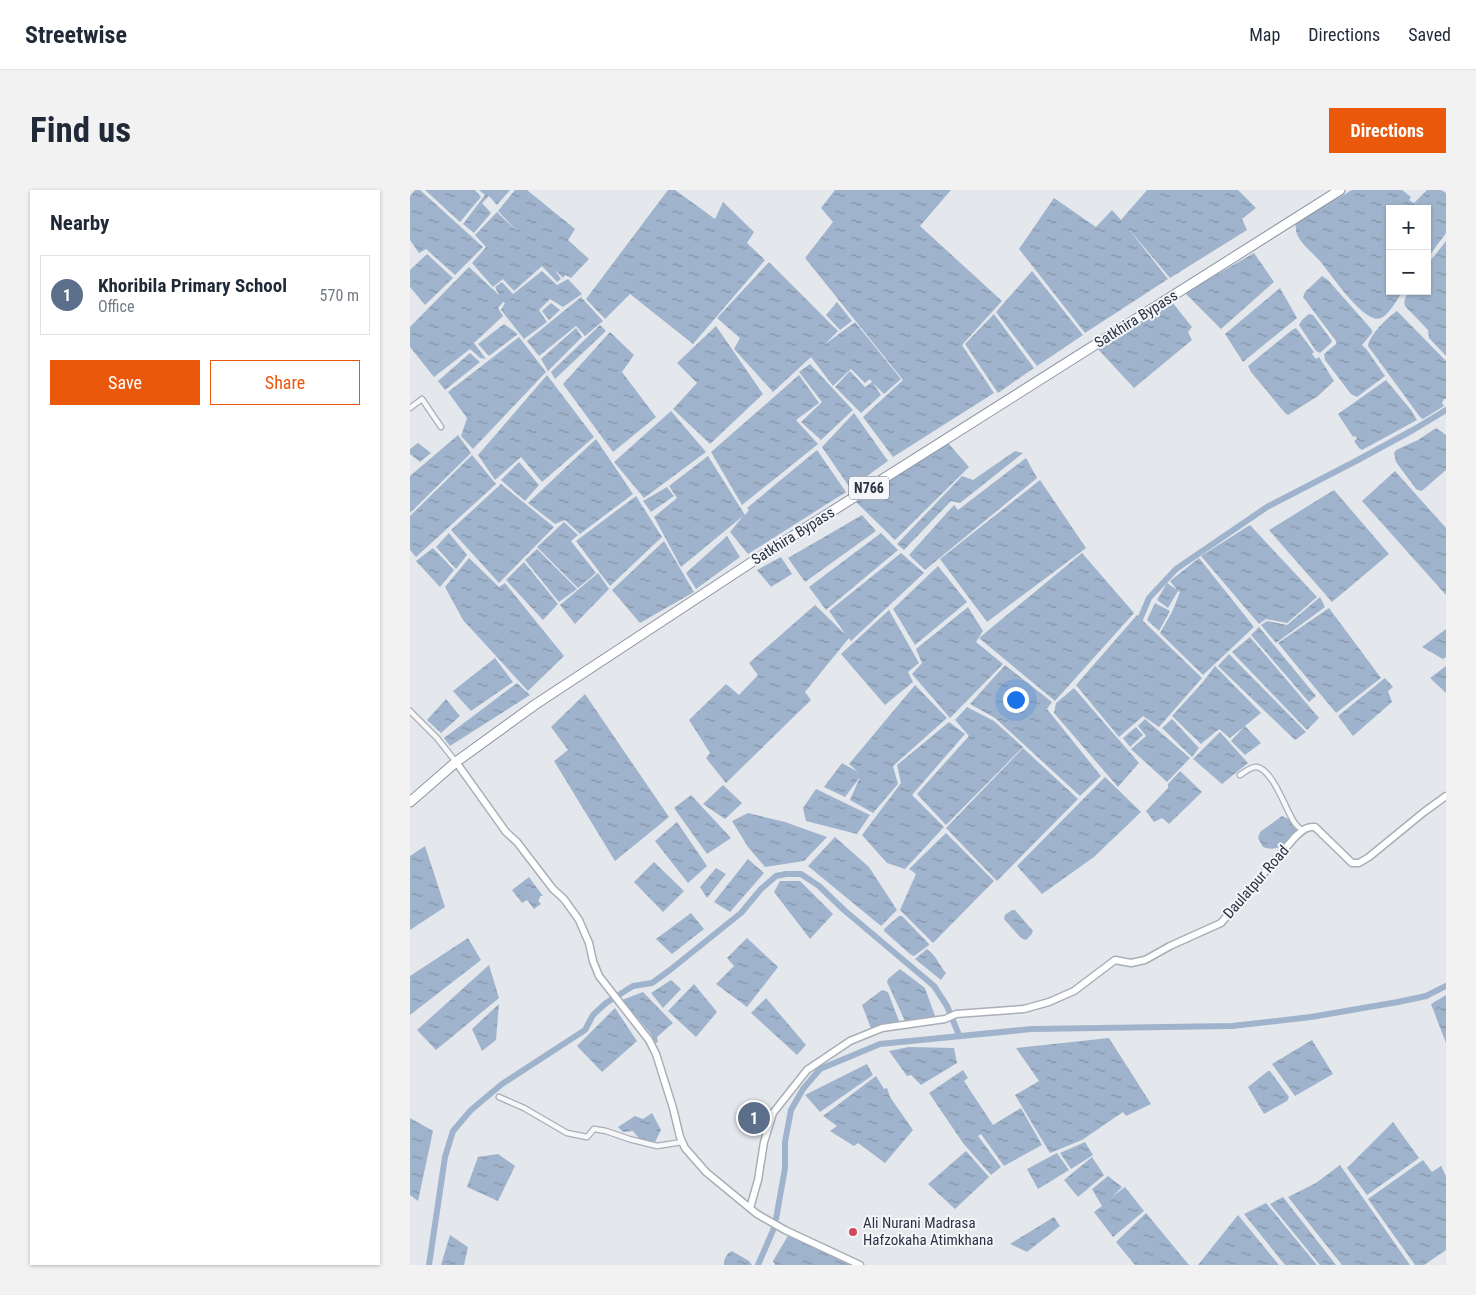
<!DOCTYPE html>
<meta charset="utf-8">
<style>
:root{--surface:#fff;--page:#f2f2f3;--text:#1f2937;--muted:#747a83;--line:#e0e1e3;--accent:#ea580c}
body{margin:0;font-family:"Roboto Condensed",sans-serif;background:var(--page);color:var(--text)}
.controls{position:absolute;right:15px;top:15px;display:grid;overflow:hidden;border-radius:0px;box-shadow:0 1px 4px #0004}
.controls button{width:45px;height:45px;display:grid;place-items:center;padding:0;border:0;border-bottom:1px solid var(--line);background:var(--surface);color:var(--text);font:25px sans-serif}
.you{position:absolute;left:605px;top:509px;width:18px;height:18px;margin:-12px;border:4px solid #fff;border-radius:50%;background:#1a73e8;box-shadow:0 0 0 8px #1a73e833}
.badge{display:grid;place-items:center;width:32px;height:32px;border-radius:50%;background:var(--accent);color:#fff;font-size:16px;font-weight:700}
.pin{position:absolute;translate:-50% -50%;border:2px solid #fff;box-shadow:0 1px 5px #0006}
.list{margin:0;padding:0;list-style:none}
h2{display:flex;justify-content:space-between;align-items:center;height:65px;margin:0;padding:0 20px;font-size:21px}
h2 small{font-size:16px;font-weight:400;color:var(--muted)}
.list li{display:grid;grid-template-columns:32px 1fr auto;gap:15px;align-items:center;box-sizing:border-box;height:80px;margin:0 10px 10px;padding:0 10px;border:1px solid var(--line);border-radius:0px}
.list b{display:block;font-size:19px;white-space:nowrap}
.list p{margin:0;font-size:16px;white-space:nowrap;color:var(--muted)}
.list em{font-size:16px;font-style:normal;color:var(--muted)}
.actions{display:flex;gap:10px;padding:15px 20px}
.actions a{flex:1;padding:11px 0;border:1px solid var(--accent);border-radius:0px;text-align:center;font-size:18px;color:var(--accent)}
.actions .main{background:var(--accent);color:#fff}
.map{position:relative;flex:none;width:1036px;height:1075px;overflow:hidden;border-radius:0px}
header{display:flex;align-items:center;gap:30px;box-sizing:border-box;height:70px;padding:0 25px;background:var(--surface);border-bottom:1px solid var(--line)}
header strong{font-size:24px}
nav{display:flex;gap:28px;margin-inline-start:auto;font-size:18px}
.intro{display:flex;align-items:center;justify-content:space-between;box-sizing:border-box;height:120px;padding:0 30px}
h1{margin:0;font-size:35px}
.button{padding:12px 22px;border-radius:0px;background:var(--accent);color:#fff;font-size:18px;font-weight:700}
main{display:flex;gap:30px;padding:0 30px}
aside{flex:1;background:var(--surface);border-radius:0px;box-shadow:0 1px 4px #0004}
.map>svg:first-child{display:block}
</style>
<header>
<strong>Streetwise</strong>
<nav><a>Map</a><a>Directions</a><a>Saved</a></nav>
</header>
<div class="intro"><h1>Find us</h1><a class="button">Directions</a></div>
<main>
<aside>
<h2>Nearby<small></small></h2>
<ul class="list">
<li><span class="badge" style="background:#5c6f8a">1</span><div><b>Khoribila Primary School</b><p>Office</p></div><em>570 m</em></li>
</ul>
<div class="actions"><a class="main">Save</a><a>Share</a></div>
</aside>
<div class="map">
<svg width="1036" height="1075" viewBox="0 0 1036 1075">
<defs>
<pattern id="water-ripples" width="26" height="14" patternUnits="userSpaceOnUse" patternTransform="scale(1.25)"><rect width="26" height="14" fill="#9fb4cc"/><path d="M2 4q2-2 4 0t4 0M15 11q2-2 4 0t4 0" fill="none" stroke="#8293a7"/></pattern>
</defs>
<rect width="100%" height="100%" fill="#e4e7ec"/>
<!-- water -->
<g fill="url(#water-ripples)">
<path d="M5,0H10L73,57L45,85L16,59L9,63L0,50V6Z"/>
<path d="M15,0H65L71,7L50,32Z"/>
<path d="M69,0H100L87,15L79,6L72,13L81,23L64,43L53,34L75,5Z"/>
<path d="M105,0H117L165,39L158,50L179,69L161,88L155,85L153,88L145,80L151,89L147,92L132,76L104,101L93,89L83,97L62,73L76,57L65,45L87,22L110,44L88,21Z"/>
<path d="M258,0H265L305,29L313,12L344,42L337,53L355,70L283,154L220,104L195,129L176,109Z"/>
<path d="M425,0H541L510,36L592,111L552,155L584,203L483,267L453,227L493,190L395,68L423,32L411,18Z"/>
<path d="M737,0H828L846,18L832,29L837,40L760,88L717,37L758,89L675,143L609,59L644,8L686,37L702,20L711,30Z"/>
<path d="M942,0H992L1001,7L999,10L1004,13L1017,0H1031L1036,3V43L1017,69V19H980V101H993C988,108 979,125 971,128C955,136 919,81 909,70C898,58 883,49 886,32Z"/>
<path d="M1036,51V166L1019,148L1018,140L995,116C993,110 996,106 1000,101H1017V75Z"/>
<path d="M844,63L864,92L811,139L775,103Z"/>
<path d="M17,64L43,88L15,115L0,97V80Z"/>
<path d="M359,72L428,141L414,155L445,132L491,189L474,204L463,193L471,205L451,223L425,197L440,181L455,197L462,192L460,189L455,193L441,179L423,196L401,167L363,202L324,159L330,148L307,128Z"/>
<path d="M59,77L89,105L85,97L92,92L103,104L132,81L147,95L158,89L172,104L153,117L140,109L129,120L137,132L114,149L91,120L95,113L93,112L88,118L93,126L64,153L76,169L70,168L60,159L24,187L0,157V137Z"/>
<path d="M622,81L673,145L627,176L586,122Z"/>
<path d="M912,86L918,90L962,140V143L952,155L957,160L975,186L947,207L941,204L915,170L914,164L926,154V151L893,107L895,102Z"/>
<path d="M870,98L887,128L833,172L815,144Z"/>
<path d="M171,107L193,131L175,146L166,136L129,166L117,151Z"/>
<path d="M427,112L442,131L430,140L416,125Z"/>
<path d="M762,112L782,137L778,142L782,150L724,198L687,158Z"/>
<path d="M141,113L150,120L139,130L132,121Z"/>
<path d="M987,121L1036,171V209H1034L1032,213L1034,216L1013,229L1010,227L958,156C959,145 978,127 987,121Z"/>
<path d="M584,124L624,178L588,203L555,154Z"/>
<path d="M899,124L903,125L922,151L921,153L910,163L906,161L889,135L892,130Z"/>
<path d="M94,134L108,144L79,166L68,154Z"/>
<path d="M190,135L196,141L145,189L141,182Z"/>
<path d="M306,136L353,204L300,254L263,219L287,193L267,173Z"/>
<path d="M166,138L172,147L138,181L131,169Z"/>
<path d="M886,138L904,162L902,164L906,169L909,167L924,191L908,206L878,225L875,223L841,182L838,176L882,140Z"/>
<path d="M200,142L224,165L212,182L246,227L203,262L153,194Z"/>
<path d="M109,147L136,182L63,259L51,246L57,228L38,202Z"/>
<path d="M60,163L70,172L35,200L28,191Z"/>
<path d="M400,174L443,220L411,250L391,232L412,212L389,182Z"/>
<path d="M137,185L184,247L132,292L111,267L85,290L68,265Z"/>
<path d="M389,185L409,213L386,230L408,254L332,315L301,262Z"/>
<path d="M976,190L1001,220L1007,230L952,260L949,258L944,251L947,249L945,246L943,247L928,224Z"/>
<path d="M261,221L296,262L234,308L204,272Z"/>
<path d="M444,223L478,271L440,298L412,257Z"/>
<path d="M1026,238L1036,245V280L1014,299L1011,301L1006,299L986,272L984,263L986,260L1008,250Z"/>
<path d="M48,245L61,263L0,323V286Z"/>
<path d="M186,249L223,304L170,344L155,330L145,334L118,313Z"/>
<path d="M8,253L21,263L10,272L0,264V259Z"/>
<path d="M538,253L559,277L485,350L446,312Z"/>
<path d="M407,260L436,302L338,364L320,342L333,326L271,377L244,327L267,308L259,296L298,266L335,325L339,320L337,318Z"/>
<path d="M605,261L613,263L550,313L541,311L494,360L487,354L552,286L563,290Z"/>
<path d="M62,265L86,294L6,367L0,360V326Z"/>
<path d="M616,268L627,288L515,380L499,365L544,315L548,320Z"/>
<path d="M109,272L129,295L115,311L91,290Z"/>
<path d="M985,281L1036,338V405L952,311Z"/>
<path d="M630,290L676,358L577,432L530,369Z"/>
<path d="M91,294L144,337L89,393L41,340Z"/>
<path d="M257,297L264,306L241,322L233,311Z"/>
<path d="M924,300L979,364L922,412L859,340Z"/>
<path d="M226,306L252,347L200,396L166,351Z"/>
<path d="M452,325L466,341L395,392L378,368Z"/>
<path d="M154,332L168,345L161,351L186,383L168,398L127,357Z"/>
<path d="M840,335L907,407L877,433L856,429L849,434L791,366Z"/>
<path d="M39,343L57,365L46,379L26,357Z"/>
<path d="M471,343L488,360L416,420L399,397Z"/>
<path d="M317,346L330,367L286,399L276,383Z"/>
<path d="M254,351L284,402L230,433L202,400Z"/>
<path d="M23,358L44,380L30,397L6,371Z"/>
<path d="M127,359L167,399L149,412L115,370Z"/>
<path d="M491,363L514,383L441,451L439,448L395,502L401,510L316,593L296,568L300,563L279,530L316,494L329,505L348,485L339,473L405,415L436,445L419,421Z"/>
<path d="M672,363L724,423L645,511L569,448Z"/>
<path d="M371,367L382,384L361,397L347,380Z"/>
<path d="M59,368L89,397L95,393L154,466L118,501L53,430L35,397Z"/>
<path d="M789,368L844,437L793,485L750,443L762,422L770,402L768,401L758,418L747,410L757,393L767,400L760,391Z"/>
<path d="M114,372L148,414L133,430L96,390Z"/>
<path d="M528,376L557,412L505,455L483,419Z"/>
<path d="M188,383L199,399L165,434L150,415Z"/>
<path d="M910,407L915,417L866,453L851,435L857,431L877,435Z"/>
<path d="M745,413L760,421L749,441L737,430Z"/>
<path d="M558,417L573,441L566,452L593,474L540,528L502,484L512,473L506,459Z"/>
<path d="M919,418L971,488L926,523L868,453Z"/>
<path d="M479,420L509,473L498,482L503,492L475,515L431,464Z"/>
<path d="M727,425L792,488L749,537L733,526L709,547L666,495Z"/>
<path d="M849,437L906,506L899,512L841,445Z"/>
<path d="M1036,439V467L1033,469L1012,457Z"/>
<path d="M840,447L909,528L897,540L822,462Z"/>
<path d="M819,464L896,542L885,550L808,476Z"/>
<path d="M85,468L103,492L61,521L43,501Z"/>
<path d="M595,475L642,512L637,519L691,586L670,606L585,528L560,514Z"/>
<path d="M805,476L851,523L820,548L809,539L791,554L762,526L793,492Z"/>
<path d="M1036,476V503L1020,488Z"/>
<path d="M975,488L983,497L978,501L982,512L943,546L928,526Z"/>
<path d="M107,493L120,505L40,556L34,548Z"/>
<path d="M505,495L537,528L483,576L488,594L463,623L440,610L450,587L435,607L414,597L432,573L448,582L439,574Z"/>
<path d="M664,498L729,573L708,597L644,523L646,513Z"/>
<path d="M175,504L259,627L205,671L144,571L158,560L141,537Z"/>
<path d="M36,509L50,526L31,543L17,530Z"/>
<path d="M557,517L584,531L613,557L536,635L507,604L559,546L545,530Z"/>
<path d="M735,529L780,568L757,592L721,559L736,546L728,536Z"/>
<path d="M762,529L789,558L782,567L752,538Z"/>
<path d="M539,532L555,544L502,605L534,637L495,679L477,673L452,645L491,593L487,575Z"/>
<path d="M835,536L851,553L835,565L821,551Z"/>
<path d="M726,537L733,545L720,557L713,548Z"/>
<path d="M810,542L838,573L812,594L783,569Z"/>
<path d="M613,558L668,609L587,691L536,638Z"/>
<path d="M770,581L792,602L759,634L752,628L744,632L736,621L758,598V594Z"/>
<path d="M695,587L731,622L684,667L632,704L607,676Z"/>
<path d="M313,595L332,613L315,629L293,614Z"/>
<path d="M406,599L460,625L447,644L396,631L393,618Z"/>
<path d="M281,605L321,648L297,664L264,618Z"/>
<path d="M338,623L375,632L417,647L394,671L355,677L338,657L322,631Z"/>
<path d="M872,626L881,630L888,641C878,652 869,663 853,657L848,648L850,642Z"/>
<path d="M267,632L297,676L278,693L245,651Z"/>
<path d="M536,643L584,691L523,753L490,720L506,684L499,679Z"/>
<path d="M425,647L459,677L487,720L471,736L398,676Z"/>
<path d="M15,656L35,717L0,740V666Z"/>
<path d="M338,669L354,683L320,722L304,712Z"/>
<path d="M244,672L274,701L253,722L224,692Z"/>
<path d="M306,678L316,684L297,708L290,697Z"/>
<path d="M119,687L133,706H130V708L128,710L131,714L124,719L117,710L112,713L102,700Z"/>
<path d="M370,691H390L423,724L400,749L364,702Z"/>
<path d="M602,720H605L623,741L621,745L616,750L611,748L594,729L595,725Z"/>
<path d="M281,723L294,739L262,764L246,749Z"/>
<path d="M489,726H492L519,754V755L504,766L500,764L474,741V739Z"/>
<path d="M58,748L71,770L0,825V786Z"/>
<path d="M337,748L368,777L337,817L306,794L324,776L317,768Z"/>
<path d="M517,759C526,765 529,775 536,783L531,790L505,769Z"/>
<path d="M79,775L89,808L26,860L7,840Z"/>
<path d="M490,779L515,798L525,826L524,827L496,832L495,831L477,792L478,789Z"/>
<path d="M261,790L271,799L253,818L241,803Z"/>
<path d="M284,794L307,822L286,847L258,821Z"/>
<path d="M472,800L478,802L489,831L462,841L452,815Z"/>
<path d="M233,802L263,833L247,847L248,852L245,853L240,843L212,810Z"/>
<path d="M1036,805V853L1021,814Z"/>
<path d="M356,808L396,855L387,865L341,823Z"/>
<path d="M89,814L86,850L72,861L62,839Z"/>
<path d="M205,818L227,851L192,882L167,856Z"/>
<path d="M699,848L741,914L716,926L713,922L672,950L640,963L605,905L629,891L606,858Z"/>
<path d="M902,850L923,884L885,906L862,874Z"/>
<path d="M499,857L544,858L547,873L511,895L501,885L497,886L479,861Z"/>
<path d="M457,874L463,885L410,922L395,905Z"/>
<path d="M553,880L558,888L554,891L583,935L611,918L632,955L594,976L571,944L568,946L591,977L581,985L553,953L519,903Z"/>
<path d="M858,881H860L879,907L877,911L854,924L838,897Z"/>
<path d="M466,886L474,899L477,898L480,907L503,940L475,973L448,953L444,956L420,941L427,936L413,926Z"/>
<path d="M242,923L251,940L245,952H232L223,941L213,942L208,937L225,926L233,929Z"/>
<path d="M0,928L23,941L8,1011L0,1005Z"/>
<path d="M983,932L1009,968L957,1005L937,978Z"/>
<path d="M675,952L683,965L661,979L650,963Z"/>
<path d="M556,961L579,987L545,1019L518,994Z"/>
<path d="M647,963L659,980L628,999L617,979Z"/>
<path d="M88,964L105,976L88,1011L57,997L68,967Z"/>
<path d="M682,967L694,985L668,1007L654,990Z"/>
<path d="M1013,970L1022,982L1031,976L1036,986V1060L1014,1075H1005L958,1009Z"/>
<path d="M930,975L1000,1075H932L878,1007L906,993Z"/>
<path d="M698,986L712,997L702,1007L715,997L734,1021L703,1047L684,1022L692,1016L682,999Z"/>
<path d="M873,1007L926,1075H910L860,1014Z"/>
<path d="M856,1013L907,1075H875L834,1024Z"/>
<path d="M736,1023L779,1075H725L706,1052Z"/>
<path d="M828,1025L869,1075H788Z"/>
<path d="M644,1027L650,1036L617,1062L600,1054Z"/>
<path d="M379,1044L411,1061L434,1069L444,1075H365L363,1071Z"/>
<path d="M40,1045L58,1057L54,1075H31Z"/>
<path d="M322,1061L339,1071L342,1075H314C313,1070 317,1063 322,1061Z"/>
</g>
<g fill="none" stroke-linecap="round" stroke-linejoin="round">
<!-- canal -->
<g stroke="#9fb4cc" stroke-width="6">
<path d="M728,434L739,408L766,379L857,317L946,271L1003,240L1036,220"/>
<path d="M366,1029L375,978V952L381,920L393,899L410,879L470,854L622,839L822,836L901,827L988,812L1016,806L1036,796"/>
<path d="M19,1075L35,967L43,941L61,920L92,894L175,840L183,825L196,813L223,796L242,793L260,780L331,723L351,699L366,686L376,684H391L409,696L434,720L524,796L537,816L549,845"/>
<path d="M348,1075L364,1038"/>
</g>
<!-- street casing -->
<g stroke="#a9aeb7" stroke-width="7">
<g id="street">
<path d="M0,218L12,209L31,237"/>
<path d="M0,521L27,548L46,572"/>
<path d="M830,585C835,582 841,576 847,577C863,580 876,620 884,632C886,635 889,638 892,640"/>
<path d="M89,907L114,918L157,943L177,947L184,939L196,941L219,949L247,956L272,952"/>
</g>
</g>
<!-- secondary casing -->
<g stroke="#a9aeb7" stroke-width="9">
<g id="secondary">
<path d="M46,572L96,642L107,652L143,699L154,709L169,730L179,753L183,771L189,786L239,850L246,864L263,918L270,947L275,958L296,982L347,1024L375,1040L450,1075"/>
<path d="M340,1018L348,990L354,952L363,923L397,880L440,851L472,838L535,829L546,824L614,819L639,812L664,801L705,770L721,773L735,770L760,756L811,733L885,647C892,641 896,636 905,637L942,673H949L959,667L1014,622L1036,606"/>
</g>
</g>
<!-- highway casing -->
<g stroke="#8b94a3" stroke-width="11">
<path id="highway" d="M0,612L46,572L126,514L348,368L930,0"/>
</g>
<!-- street -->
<use href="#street" stroke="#f7f8fa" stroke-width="4.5"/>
<!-- secondary -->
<use href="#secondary" stroke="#fff" stroke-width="6"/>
<!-- highway -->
<use href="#highway" stroke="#fff" stroke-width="9"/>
</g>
<!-- markers -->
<circle fill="#d1495b" stroke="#f4f6f9" stroke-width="2" cx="443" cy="1042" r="5"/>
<g text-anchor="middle" stroke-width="4" stroke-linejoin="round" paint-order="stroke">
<!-- shield labels -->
<rect fill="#f4f6f9" stroke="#676e7b" stroke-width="1" x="439" y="286.5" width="40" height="23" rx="4"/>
<g font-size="14" font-weight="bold" fill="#2b3445">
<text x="459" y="303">N766</text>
</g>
<!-- street labels -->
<g font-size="15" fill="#2b3445" stroke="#f4f6f9">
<text transform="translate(726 129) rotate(-32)" y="5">Satkhira Bypass</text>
<text transform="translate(383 346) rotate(-32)" y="5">Satkhira Bypass</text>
<text transform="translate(846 692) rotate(-49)" y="5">Daulatpur Road</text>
</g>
<!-- poi labels -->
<g font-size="15" fill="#2b3445" stroke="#f4f6f9" text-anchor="start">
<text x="453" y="1038">Ali Nurani Madrasa<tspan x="453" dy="17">Hafzokaha Atimkhana</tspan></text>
</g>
</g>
</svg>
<div class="controls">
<button>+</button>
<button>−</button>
</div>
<div class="you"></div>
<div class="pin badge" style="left:344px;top:928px;background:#5c6f8a">1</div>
</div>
</main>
